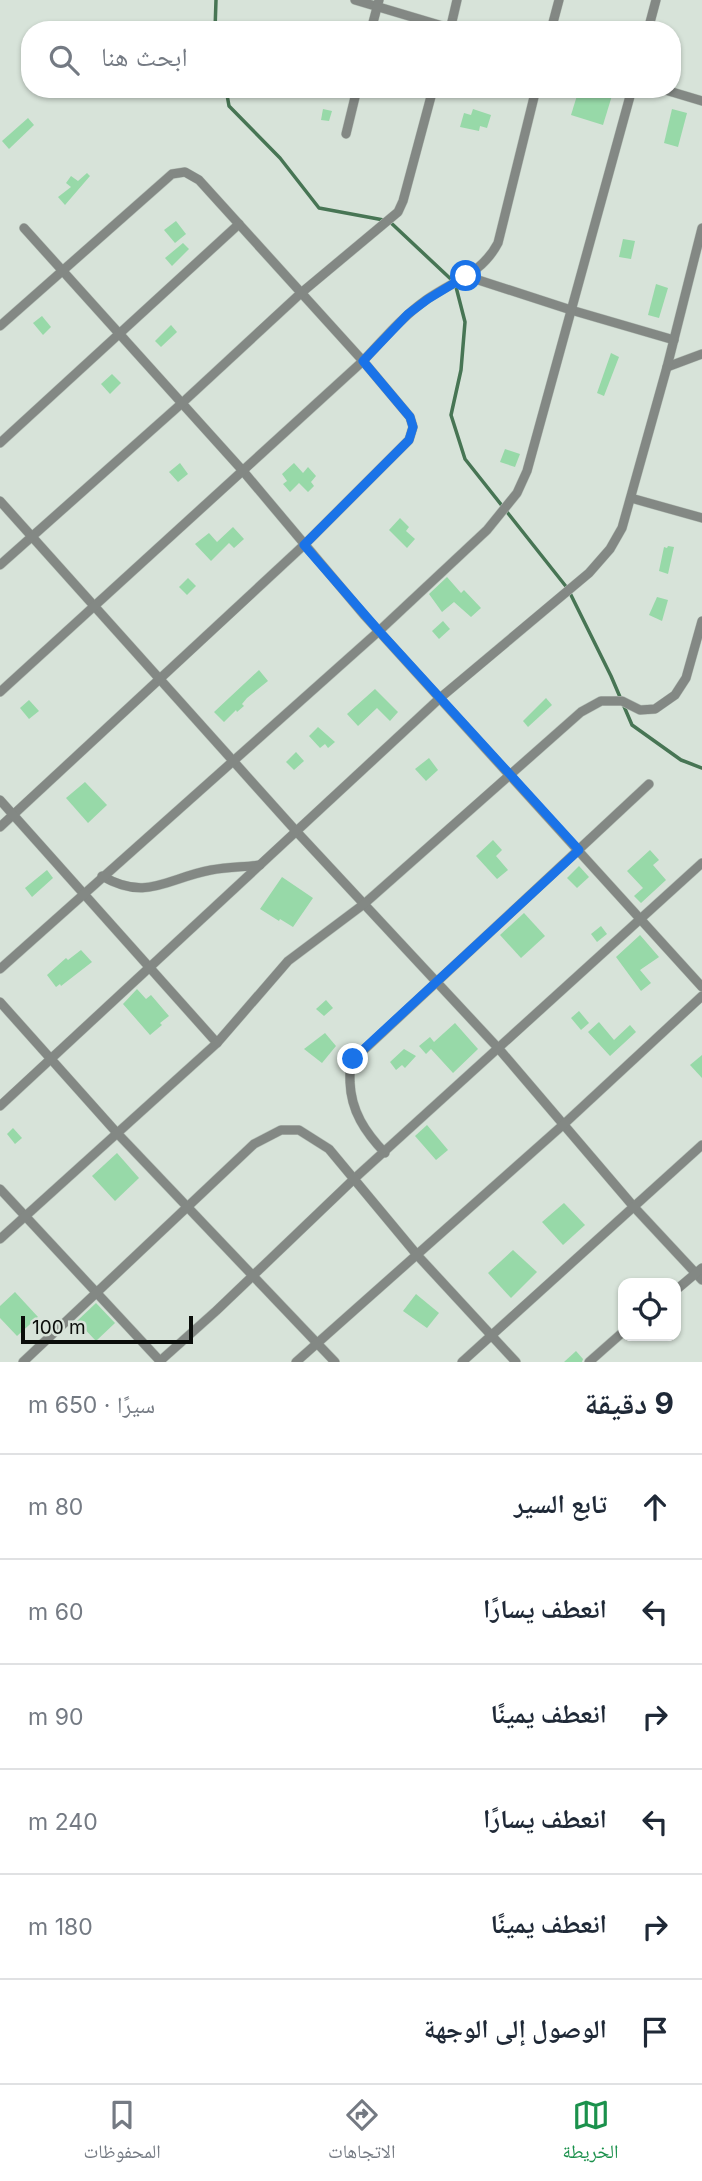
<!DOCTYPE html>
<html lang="ar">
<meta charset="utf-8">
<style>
:root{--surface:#fff;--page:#f6f6f7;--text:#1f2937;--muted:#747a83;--line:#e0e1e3;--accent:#1b914c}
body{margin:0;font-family:Inter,"Noto Naskh Arabic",sans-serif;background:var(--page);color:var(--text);direction:rtl}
.controls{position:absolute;right:21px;bottom:21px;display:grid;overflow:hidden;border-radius:14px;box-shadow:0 2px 5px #0004}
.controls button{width:63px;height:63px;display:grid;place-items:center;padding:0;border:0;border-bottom:2px solid var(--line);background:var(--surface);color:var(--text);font:35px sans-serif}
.scale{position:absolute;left:21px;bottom:18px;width:172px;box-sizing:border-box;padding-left:7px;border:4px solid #0a0d0a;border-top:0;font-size:19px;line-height:24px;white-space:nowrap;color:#0a0d0a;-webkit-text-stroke:5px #d7e3d9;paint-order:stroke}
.stop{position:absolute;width:21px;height:21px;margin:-16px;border:5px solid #1a73e8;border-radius:50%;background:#fff}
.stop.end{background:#1a73e8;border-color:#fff;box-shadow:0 2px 7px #0008}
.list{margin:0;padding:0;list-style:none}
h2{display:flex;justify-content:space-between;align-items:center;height:91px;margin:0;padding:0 28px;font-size:30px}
h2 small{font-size:23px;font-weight:400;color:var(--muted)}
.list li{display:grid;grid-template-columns:46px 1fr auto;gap:21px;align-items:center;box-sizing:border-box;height:105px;padding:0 28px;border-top:2px solid var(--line)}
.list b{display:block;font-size:26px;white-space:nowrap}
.list em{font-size:23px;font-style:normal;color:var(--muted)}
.icon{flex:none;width:38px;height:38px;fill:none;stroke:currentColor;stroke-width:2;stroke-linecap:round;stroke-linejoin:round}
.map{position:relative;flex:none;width:702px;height:1362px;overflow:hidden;direction:ltr}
.search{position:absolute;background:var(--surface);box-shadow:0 2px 5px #0004;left:21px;right:21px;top:21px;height:77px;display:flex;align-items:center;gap:18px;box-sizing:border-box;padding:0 24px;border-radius:28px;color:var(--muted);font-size:26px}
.sheet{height:721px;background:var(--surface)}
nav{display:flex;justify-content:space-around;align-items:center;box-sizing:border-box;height:98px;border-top:2px solid var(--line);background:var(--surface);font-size:19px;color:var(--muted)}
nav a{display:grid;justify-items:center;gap:4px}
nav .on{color:var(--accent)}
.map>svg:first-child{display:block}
</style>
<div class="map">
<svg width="702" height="1362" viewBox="0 0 702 1362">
<rect width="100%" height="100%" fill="#d7e3d9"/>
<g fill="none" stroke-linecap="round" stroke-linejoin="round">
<!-- stream -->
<g stroke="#477554" stroke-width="3.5">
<path d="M215,30L216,0"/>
<path d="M226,89L229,106L280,158L319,208L389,221L455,283L465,322L461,370L451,415L465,459L568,589L611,676L632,725L681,760L702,768"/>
</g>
</g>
<!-- building -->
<g fill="#97d9a8">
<path d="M579,89H614L603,125L571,115Z"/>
<path d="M323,109L332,111L329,121L321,120Z"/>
<path d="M473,109L491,115L487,128L480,126L479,131L460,127L464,113L471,115Z"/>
<path d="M672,109L687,113L678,147L664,143Z"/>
<path d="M28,118L34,125L9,149L2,141Z"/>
<path d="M87,173L90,176L65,205L58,197L71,187L66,183L71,176L78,181Z"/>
<path d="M176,221L186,234L175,243L164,230Z"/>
<path d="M623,239L635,241L631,259L619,257Z"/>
<path d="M183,243L189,249L172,266L165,258Z"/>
<path d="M656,284L668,288L659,318L648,315Z"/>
<path d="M42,316L51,327L43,335L33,323Z"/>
<path d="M171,325L177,332L161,347L155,341Z"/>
<path d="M611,353L619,357L604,396L597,393Z"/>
<path d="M112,374L121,383L110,394L101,384Z"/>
<path d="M505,449L520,454L515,467L500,462Z"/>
<path d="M180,463L188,474L178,482L169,472Z"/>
<path d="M294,463L303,473L308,467L316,476L311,482L314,486L308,492L299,483L290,492L283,484L287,481L282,474Z"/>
<path d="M400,518L409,527L406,531L415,539L407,548L389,530Z"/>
<path d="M233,527L244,539L234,548L229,543L211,561L195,544L209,533L217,542Z"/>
<path d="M668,546L674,547L668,574L659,571L664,547L667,548Z"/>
<path d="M447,577L461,593L464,590L481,608L471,617L454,602L442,612L429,594Z"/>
<path d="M188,578L196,586L187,595L179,587Z"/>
<path d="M657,597L668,600L662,621L649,615Z"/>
<path d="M443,621L450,629L439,639L432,631Z"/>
<path d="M259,670L268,681L247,698L242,704L244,706L237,712L236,710L224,722L214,712Z"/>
<path d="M375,689L398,712L390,721L377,708L358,726L347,714Z"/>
<path d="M546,698L552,705L528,727L523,721Z"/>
<path d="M29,700L39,711L29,719L20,708Z"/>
<path d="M318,727L335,742L328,748L325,744L320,748L309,736Z"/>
<path d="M296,752L304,761L294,770L286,762Z"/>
<path d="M429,758L438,770L426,781L415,769Z"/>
<path d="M85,782L107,805L88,823L66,798Z"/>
<path d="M493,840L502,850L496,856L508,870L497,879L476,856Z"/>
<path d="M650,850L659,860L653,865L666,880L641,903L634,896L643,888L627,871Z"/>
<path d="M579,866L589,877L577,888L567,878Z"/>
<path d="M47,870L53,878L32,897L25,888Z"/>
<path d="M282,877L313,898L293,927L280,919L279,921L260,909Z"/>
<path d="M524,913L545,936L521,958L500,935Z"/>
<path d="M601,926L607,934L597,942L591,934Z"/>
<path d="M640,935L659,957L640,970L651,983L641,991L616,957Z"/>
<path d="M81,950L92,962L61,986L60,984L56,987L47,975L66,958L68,960Z"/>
<path d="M137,989L146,999L151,995L169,1016L160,1023L162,1025L150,1035L123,1004Z"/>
<path d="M326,1000L333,1008L324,1016L316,1009Z"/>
<path d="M579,1011L589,1023L581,1030L571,1018Z"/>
<path d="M599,1022L614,1040L630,1025L636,1032L610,1056L588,1032Z"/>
<path d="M455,1023L478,1049L453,1073L431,1049L426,1054L419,1046L430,1037L434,1042Z"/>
<path d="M325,1033L336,1046L322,1063L304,1049Z"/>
<path d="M404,1049L416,1056L405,1068L402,1065L396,1070L390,1062Z"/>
<path d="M702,1055V1078L690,1065Z"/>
<path d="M427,1125L448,1150L436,1160L415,1136Z"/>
<path d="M13,1128L22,1138L15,1144L7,1134Z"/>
<path d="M117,1153L139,1178L115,1201L92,1176Z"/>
<path d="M564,1203L585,1225L563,1245L542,1222Z"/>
<path d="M513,1250L537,1272L511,1298L488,1273Z"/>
<path d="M15,1292L38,1317L17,1336L0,1318V1306Z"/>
<path d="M416,1294L439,1313L427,1328L403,1311Z"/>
<path d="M96,1303L115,1323L96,1341L77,1321Z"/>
<path d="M576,1351L583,1359L582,1362H564Z"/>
</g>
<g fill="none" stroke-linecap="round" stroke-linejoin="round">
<!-- minor casing -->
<g stroke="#b6c1b8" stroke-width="10">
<g id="minor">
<path d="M355,0L456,30"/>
<path d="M371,30L379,0"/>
<path d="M450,30L457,0"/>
<path d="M551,30L559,0"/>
<path d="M648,30L656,0"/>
<path d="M662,89L702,101"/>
<path d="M346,134L357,89"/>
<path d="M24,228L243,471L365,616L702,987"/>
<path d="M466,276L571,310L674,340"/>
<path d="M0,326L172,174L185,172L199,180L363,361L410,417L413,427L409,440L304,545L0,827"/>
<path d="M667,367L702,354"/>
<path d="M0,443L239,224"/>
<path d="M631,498L702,518"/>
<path d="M0,501L296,831L499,1049L634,1207L702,1280"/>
<path d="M0,565L181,404L301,293L398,212L403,201L433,89"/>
<path d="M0,692L363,361C383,340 402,317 426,300C454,280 481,275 498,243L536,89"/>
<path d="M0,800L217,1043"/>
<path d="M102,876C147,902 167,878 211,870C227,867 244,867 260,865"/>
<path d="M0,969L379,631L487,530L517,493L527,471L632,89"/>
<path d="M0,1002L117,1133L335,1362"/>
<path d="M0,1106L440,698L589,573L610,549L622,528L667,367L702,228"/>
<path d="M385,1153C365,1132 351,1111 350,1082C350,1074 349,1067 353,1060L649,784"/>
<path d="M0,1189L161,1362"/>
<path d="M0,1239L217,1043L288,961L364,904L581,712L601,701H622L640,710L655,709L675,695L686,678L702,621"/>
<path d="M676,1290L702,1268"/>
<path d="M160,1361L216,1311L355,1178L702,863"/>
<path d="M23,1362L254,1144L281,1130H299L329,1149L418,1256L516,1362"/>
<path d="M296,1362L564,1124L702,996"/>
<path d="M462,1362L702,1145"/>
<path d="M589,1362L623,1332"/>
</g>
</g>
<!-- minor -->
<use href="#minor" stroke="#838884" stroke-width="9"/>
</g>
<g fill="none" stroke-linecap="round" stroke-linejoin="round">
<!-- route -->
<path stroke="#1a73e8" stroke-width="9" d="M353,1059L579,850L379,631L304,545L409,440L413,427L410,417L363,361L408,314L428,299L466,276"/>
</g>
</svg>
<div class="controls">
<button><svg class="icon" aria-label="locate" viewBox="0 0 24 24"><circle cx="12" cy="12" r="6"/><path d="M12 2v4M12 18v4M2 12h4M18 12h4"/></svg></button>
</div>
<div class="scale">100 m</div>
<div class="stop" style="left:466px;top:276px"></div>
<div class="stop end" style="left:353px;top:1059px"></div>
<div class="search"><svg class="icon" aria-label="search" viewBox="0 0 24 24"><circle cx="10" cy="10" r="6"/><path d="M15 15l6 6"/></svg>ابحث هنا</div>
</div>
<section class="sheet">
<h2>9 دقيقة<small>سيرًا · 650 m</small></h2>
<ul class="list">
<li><svg class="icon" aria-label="ahead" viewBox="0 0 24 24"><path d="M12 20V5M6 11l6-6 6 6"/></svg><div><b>تابع السير</b></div><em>80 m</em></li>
<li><svg class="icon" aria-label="left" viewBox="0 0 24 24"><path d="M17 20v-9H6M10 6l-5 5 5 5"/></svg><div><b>انعطف يسارًا</b></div><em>60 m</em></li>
<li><svg class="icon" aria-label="right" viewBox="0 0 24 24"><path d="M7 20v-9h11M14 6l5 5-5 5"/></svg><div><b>انعطف يمينًا</b></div><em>90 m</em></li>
<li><svg class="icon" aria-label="left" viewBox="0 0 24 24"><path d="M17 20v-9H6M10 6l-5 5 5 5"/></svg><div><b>انعطف يسارًا</b></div><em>240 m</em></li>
<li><svg class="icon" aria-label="right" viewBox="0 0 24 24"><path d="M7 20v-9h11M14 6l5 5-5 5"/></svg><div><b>انعطف يمينًا</b></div><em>180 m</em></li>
<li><svg class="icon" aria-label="arrive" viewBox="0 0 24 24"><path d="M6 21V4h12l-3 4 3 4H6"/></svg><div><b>الوصول إلى الوجهة</b></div></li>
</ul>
</section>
<nav>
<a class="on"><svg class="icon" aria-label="map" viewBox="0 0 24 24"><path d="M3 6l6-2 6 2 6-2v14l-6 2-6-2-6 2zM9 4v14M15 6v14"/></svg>الخريطة</a>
<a><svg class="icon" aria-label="directions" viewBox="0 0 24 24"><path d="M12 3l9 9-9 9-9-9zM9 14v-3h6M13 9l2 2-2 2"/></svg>الاتجاهات</a>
<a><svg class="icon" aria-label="saved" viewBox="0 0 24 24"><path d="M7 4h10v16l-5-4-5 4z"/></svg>المحفوظات</a>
</nav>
